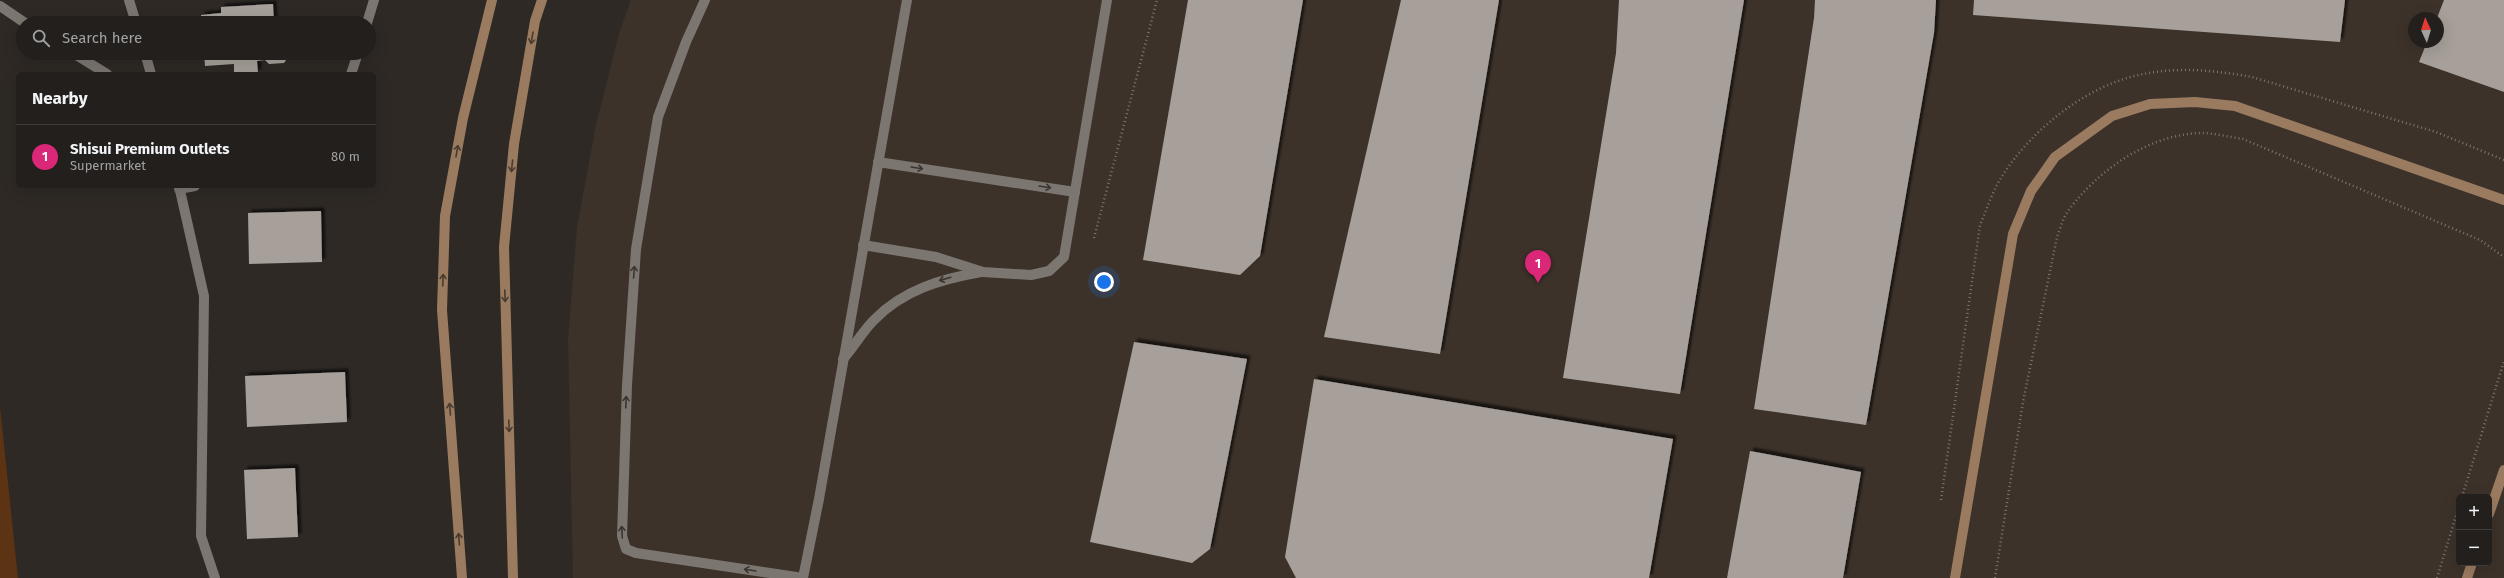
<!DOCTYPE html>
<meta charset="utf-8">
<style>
:root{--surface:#221f1c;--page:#2e2c29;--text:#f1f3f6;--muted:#a2a2a3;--line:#3f3d3b;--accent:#db2777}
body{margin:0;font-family:"Fira Sans",sans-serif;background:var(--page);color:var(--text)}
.controls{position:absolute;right:12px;bottom:12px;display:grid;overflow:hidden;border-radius:6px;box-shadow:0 4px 16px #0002}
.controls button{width:36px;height:36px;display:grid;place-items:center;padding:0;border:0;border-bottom:1px solid var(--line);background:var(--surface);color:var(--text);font:20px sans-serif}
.compass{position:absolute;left:2408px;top:12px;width:36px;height:36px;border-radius:50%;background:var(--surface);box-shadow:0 4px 16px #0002;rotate:356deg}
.you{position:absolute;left:1104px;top:282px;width:14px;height:14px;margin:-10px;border:3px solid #fff;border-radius:50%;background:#1a73e8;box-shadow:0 0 0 6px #1a73e833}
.badge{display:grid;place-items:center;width:26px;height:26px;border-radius:50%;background:var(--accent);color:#fff;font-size:13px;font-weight:700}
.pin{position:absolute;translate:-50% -33px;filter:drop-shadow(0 1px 2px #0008)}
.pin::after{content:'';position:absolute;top:21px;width:14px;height:12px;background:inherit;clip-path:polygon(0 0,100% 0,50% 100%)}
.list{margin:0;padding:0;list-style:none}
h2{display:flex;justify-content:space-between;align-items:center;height:52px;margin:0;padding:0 16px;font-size:17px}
h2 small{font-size:13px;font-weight:400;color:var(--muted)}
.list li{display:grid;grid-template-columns:26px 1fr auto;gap:12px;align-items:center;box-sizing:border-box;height:64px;padding:0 16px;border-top:1px solid var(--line)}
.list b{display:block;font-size:15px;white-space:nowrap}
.list p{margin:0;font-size:13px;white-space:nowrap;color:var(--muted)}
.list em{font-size:13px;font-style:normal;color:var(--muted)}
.icon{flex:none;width:22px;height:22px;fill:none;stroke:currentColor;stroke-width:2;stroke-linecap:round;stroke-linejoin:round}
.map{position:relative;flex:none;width:2504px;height:578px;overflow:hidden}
.search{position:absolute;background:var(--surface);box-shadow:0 4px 16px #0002;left:16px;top:16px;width:360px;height:44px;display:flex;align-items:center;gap:10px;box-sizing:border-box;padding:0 14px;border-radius:22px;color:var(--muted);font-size:15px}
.panel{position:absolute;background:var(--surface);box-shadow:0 4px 16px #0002;left:16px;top:72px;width:360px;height:116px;border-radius:6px}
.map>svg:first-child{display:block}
</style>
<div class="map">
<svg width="2504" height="578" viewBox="0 0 2504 578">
<defs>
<filter id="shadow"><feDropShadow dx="3.5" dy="-3.5" stdDeviation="1" flood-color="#0009"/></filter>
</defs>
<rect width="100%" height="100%" fill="#2e2925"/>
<!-- built -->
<path fill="#3c322a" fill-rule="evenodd" d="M631,0H2504V578H573L568,339L577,227L596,125L620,30ZM2414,18H2438V42H2414ZM2459,497H2489V563H2459Z"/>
<!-- green -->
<path fill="#5d3413" d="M0,407L18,578H0Z"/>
<!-- building -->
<g fill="#a69f9a" filter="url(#shadow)">
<path d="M1188,0H1303L1260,256L1240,275L1143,260Z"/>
<path d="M1401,0H1499L1440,354L1324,337Z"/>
<path d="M1619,0H1744L1680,394L1563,378L1616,53Z"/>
<path d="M1815,0H1936L1934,33L1866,425L1754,409L1814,18Z"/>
<path d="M1974,0H2345L2340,42L1973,15Z"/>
<path d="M2444,0H2504V92L2419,62L2427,42H2438L2437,18Z"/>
<path d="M273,4L274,23H201V15L221,13V7Z"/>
<path d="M204,53H288L289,56L284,63L269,64L265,60L257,61L258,73L234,74V64L205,66Z"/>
<path d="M321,211L322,262L249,264L248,213Z"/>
<path d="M1134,342L1247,359L1210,549L1192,563L1090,542Z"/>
<path d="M345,372L347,422L247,427L245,376Z"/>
<path d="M1314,379L1673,439L1649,578H1296L1285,557Z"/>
<path d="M1750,451L1861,472L1843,578H1727Z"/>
<path d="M295,468L298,537L247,539L244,470Z"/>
</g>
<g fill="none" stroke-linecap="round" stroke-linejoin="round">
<!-- path -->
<g stroke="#7b7774" stroke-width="2.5" stroke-dasharray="1 3" stroke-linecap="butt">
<path d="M1094,238L1157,0"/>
<path d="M2462,497L2504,361"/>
<path d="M1941,500L1980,225C1986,211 1991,196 1998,183C2028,131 2089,82 2149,73C2182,67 2219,71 2252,77L2436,132L2504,160"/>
<path d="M1995,578L2023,402L2057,237C2060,230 2062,221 2066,214C2095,172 2147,135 2200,133C2214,133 2229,137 2243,139L2480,240L2504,257"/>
<path d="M2437,578L2459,506"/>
</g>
<!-- lane -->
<g stroke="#7c7671" stroke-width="10">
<path d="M705,0L686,42L658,117L636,249L627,385L622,536L626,549L636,553L803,578"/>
<path d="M0,6L25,23"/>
<path d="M73,53L107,74"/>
<path d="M878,162L1075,192"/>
<path d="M863,245L936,257L983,272L1031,275L1049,271L1064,257L1107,0"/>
<path d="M843,359C854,347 862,332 874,320C903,290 941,279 981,272"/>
<path d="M803,578L819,499L907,0"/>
</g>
<!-- street -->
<g stroke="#7c7671" stroke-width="10">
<path d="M129,0L136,23"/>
<path d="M367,23L374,0"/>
<path d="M145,53L151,74"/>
<path d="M351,74L358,53"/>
<path d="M179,186L204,296L201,536L215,578"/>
<path d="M179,189L195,186"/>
</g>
<!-- secondary -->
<g stroke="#9b7b60" stroke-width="10">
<path d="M2489,514L2504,470"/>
<path d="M462,578L442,310L445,216L463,118L492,0"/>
<path d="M513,578L504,247L514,144L535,21L542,0"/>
<path d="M1955,578L2013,234L2031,191L2055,157L2112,116L2150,104L2195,102L2235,106L2504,200"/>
<path d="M2467,578L2472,563"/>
</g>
</g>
<!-- one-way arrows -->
<defs><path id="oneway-shaft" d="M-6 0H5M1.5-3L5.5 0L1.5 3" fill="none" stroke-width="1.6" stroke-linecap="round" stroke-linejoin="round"/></defs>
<g stroke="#483b30">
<use href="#oneway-shaft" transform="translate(532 38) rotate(100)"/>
<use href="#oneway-shaft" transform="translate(457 151) rotate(-80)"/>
<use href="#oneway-shaft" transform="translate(512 166) rotate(96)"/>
<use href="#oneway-shaft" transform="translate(443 280) rotate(-88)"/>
<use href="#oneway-shaft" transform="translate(505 296) rotate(88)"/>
<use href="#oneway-shaft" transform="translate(450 409) rotate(-94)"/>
<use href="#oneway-shaft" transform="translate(509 426) rotate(88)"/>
<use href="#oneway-shaft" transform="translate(459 539) rotate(-94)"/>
</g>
<g stroke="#3b3531">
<use href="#oneway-shaft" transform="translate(917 168) rotate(9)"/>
<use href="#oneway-shaft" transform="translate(1045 187) rotate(9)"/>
<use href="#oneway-shaft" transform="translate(634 272) rotate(-86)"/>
<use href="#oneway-shaft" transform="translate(945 279) rotate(164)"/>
<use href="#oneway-shaft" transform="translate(626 402) rotate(-88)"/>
<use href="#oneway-shaft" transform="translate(622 532) rotate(-93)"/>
<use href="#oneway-shaft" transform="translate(750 570) rotate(-171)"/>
</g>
</svg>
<div class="controls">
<button>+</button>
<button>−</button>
</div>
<svg class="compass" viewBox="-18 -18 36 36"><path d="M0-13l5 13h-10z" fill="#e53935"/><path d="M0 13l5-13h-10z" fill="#a2a2a3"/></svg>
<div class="you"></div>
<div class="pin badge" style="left:1538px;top:283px">1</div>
<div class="search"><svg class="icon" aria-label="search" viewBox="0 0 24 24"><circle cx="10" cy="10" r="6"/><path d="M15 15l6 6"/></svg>Search here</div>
<section class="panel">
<h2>Nearby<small></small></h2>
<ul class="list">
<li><span class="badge">1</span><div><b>Shisui Premium Outlets</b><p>Supermarket</p></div><em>80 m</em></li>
</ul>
</section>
</div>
